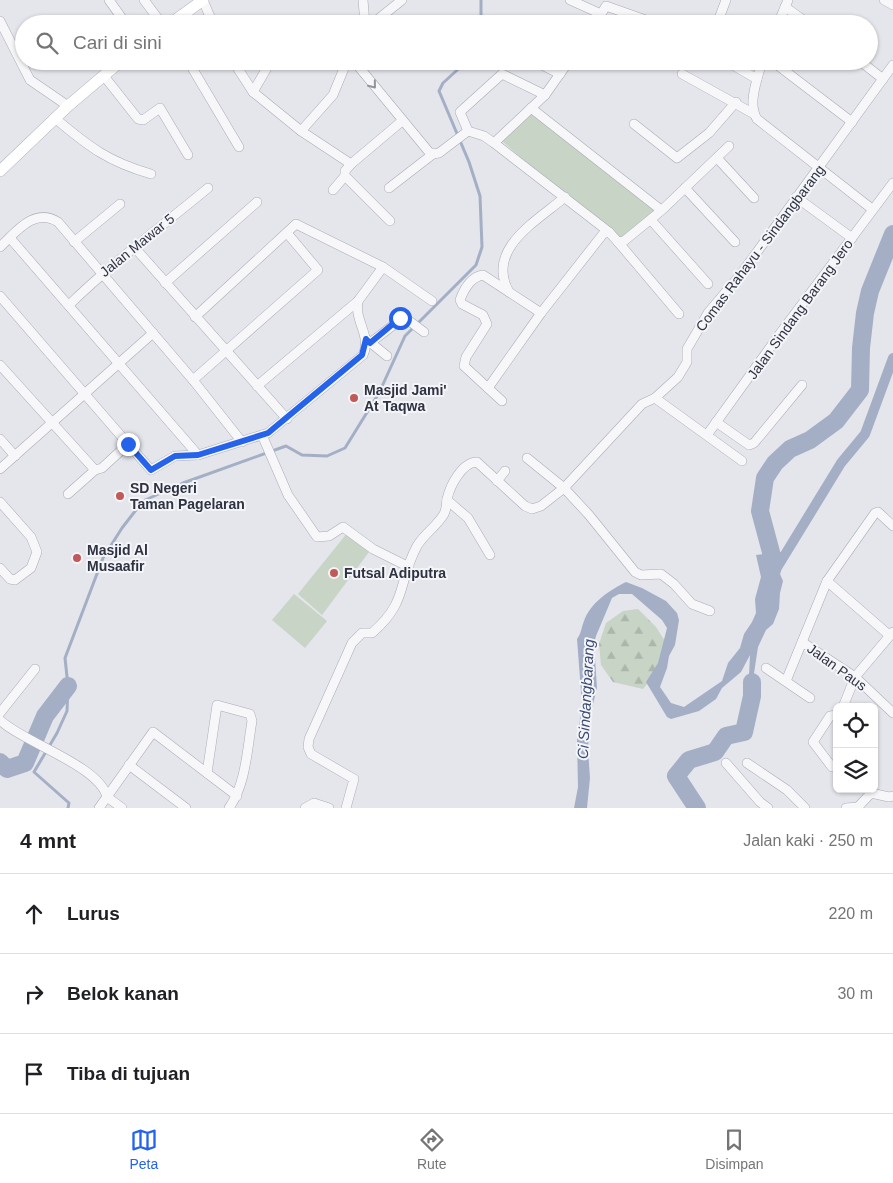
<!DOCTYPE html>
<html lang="id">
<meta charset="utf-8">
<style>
:root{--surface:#fff;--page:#f6f6f6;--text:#202124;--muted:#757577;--line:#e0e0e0;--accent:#2563eb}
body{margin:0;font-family:Helvetica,sans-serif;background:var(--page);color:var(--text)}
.controls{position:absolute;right:15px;bottom:15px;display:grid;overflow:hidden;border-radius:8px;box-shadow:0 1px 4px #0004}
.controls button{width:45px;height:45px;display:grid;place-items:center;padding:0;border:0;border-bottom:1px solid var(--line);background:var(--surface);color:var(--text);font:25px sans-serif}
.stop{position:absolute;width:15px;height:15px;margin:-11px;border:4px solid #2563eb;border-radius:50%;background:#fff}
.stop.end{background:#2563eb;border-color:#fff;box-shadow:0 1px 5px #0008}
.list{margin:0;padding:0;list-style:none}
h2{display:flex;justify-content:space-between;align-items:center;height:65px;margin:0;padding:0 20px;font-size:21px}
h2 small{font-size:16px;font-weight:400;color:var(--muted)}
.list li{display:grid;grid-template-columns:32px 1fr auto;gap:15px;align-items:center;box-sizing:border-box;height:80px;padding:0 20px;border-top:1px solid var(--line)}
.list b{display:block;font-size:19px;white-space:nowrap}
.list em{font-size:16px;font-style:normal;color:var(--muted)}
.icon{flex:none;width:28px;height:28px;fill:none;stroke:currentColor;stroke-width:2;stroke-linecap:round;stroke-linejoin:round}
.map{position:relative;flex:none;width:893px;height:808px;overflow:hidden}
.search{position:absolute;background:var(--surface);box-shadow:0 1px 4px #0004;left:15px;right:15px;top:15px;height:55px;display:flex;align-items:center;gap:12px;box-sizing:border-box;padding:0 18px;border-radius:28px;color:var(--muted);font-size:19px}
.sheet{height:305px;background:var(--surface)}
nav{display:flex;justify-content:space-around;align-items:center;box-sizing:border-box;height:70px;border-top:1px solid var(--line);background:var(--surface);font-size:14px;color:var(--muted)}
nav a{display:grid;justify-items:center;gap:2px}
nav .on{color:var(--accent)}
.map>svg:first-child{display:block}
</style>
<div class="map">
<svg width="893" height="808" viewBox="0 0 893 808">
<defs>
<pattern id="forest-firs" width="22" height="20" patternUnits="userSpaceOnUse" patternTransform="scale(1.25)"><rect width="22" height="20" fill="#c8d4c6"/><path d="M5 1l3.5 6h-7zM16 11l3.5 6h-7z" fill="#acb6ab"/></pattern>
</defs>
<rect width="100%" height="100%" fill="#e4e6eb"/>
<!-- forest -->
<path fill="url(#forest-firs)" d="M638,609L656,627L665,641L661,667L643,689L613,682L601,665L599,644L606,623L623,611Z"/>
<!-- park -->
<g fill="#c8d4c6">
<path d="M531,111L662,214L626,242L565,197L502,141Z"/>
<path d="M348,532L369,552L322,615L298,594Z"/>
<path d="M294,594L327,621L305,648L272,620Z"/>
</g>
<!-- water -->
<path fill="#a4afc6" d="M782,552L785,559L780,574L783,581L780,593L779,609L773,624L766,630L758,647L753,680L756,692L748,714L745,710L748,696L750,655L741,672L722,688L716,699L699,711L671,719L667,717L646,682L658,663L667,628L662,620L632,594H619L612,598L596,636L594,644L597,688L590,716L588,749L590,778L587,808H574L578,787L577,740L582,705L577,639C582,632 581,628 584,621C590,603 610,590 626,582L642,588L666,601L677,613L679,620L675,645L669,656L667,668L660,687L671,703L684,707L722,681L728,663L740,648L744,634L752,622L756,613L755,599L761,577L756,555Z"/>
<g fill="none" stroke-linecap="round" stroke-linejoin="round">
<!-- stream -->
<g stroke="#a4afc6" stroke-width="3">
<path d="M481,0V24"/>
<path d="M68,808L69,803L34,772L57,733L67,711L68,686L65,658L103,558L122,528L143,501L183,483L286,446L302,455L327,456L345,448L379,393L405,336L476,265L482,247L480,196L469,162L439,91L443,83L467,61"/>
</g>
<!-- canal -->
<path stroke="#a4afc6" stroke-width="10" d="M778,566L841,463L865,434L893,358"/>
<!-- river -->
<g stroke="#a4afc6" stroke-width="18">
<path d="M771,576L772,556L760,511L765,478L775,463L790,449L810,440L836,421L860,390L861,348L865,313L870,291L893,234"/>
<path d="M0,762L7,769L25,763L45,716L68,686"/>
<path d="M697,808L676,776L689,760L715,752L726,736L744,732L752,696V682"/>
</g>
<!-- minor casing -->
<g stroke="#aaacb5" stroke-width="10">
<g id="minor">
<path d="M109,0L126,24"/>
<path d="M144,0L162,24"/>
<path d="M203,0L213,24"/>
<path d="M363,0L365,24"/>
<path d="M570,0L601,14"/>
<path d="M884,0L893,5"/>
<path d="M785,7L809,24"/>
<path d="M0,21L30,80L68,106"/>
<path d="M372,24L402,0"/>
<path d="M595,24L606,6L657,24"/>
<path d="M717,24L726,0"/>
<path d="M778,24L788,0"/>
<path d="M188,61L239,147"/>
<path d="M233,61L253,92L301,131L351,164L402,121"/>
<path d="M354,61L429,152L433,154L439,153L468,131"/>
<path d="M534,61L560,74"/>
<path d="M726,61L757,79"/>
<path d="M762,61C758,78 747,103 757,119L872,209"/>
<path d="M772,61L852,122"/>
<path d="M860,61L883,79"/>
<path d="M682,74L754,114"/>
<path d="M104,76L138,119L143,120L160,108L188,155"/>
<path d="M253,92L271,61"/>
<path d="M545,95L502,74L460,112L468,131L484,136L494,143L609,232"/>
<path d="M531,108L661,210"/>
<path d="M56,119C89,147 109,162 151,174"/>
<path d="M634,124L677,158L709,133L736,102"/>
<path d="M301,131L333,95L347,61"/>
<path d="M494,143L545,95L569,61"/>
<path d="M717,158L754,198"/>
<path d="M351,164L345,171V176L390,221"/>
<path d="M389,188L433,154"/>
<path d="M685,188L735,242"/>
<path d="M333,190L345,176"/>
<path d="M796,197L852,238"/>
<path d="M651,220L708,284"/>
<path d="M10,238L198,455"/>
<path d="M74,242L120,204"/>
<path d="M618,242L679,314"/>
<path d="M0,247C16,232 34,207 58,222L193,380L242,442"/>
<path d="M135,248L287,419"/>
<path d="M165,283L257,202"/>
<path d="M509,292C485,249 537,221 565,197"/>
<path d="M0,296L128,444"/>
<path d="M69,305C112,263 161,227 208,188"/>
<path d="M195,317L296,224L383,267L432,301"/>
<path d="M366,339L387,356"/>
<path d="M370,343L404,317L424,332"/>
<path d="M0,365L95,470L102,468L128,444L151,470L175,456L198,455L268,433L363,355C372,336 354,321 358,301"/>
<path d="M193,380L318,270L287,233"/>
<path d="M257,386L358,301L383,267"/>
<path d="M488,388L541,313L603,234L609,232L618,242L624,241L662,210L729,146"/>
<path d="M655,398L742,461"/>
<path d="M502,401L464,366L466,357L487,324L483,315L462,304L460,300C464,289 471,277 483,275L541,313"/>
<path d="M716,422L749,445L754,443L802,385"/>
<path d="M262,435L288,495L317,537L329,536L343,527L373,549L409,567"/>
<path d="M707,435L779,335L893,183"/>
<path d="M0,439L15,456"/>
<path d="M527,458L564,488L589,515L635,572L641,575L661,574L674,584L692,604L710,611"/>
<path d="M0,469L153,333"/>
<path d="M497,481L505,471"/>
<path d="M68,494L95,470"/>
<path d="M447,500L468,518L490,555"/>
<path d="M0,502L31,537L37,552L31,568L15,580L10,579L0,568"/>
<path d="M827,581L889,635"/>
<path d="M802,642L855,677L893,713"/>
<path d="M766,668L810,698"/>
<path d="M786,681L827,581L875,513L878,512L893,526"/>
<path d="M843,707L855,677L893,632"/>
<path d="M0,713L35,669"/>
<path d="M0,720C24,743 100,766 107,797"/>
<path d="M726,763L760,802L768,808"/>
<path d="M747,763L787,790L805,808"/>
<path d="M129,765L186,808"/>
<path d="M832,767L813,742L830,716L837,715"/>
<path d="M207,773L217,705L250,714L252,721C247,750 246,784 229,808"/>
<path d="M107,797L122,808"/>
<path d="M99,808L153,732L237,796"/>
<path d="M305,808L314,803L329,808"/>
<path d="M346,808L354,779L311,754L308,747L309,739L352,643L362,633H372C409,601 397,583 417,546C424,534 437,526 444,514C447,508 446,504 447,499C450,486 462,462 477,462L525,506L532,509L541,506L564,488L642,404L655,398L678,377L687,362V349L708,313L741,274L893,65"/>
<path d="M846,808L858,807L871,793L889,797L893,796"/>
</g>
</g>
<!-- secondary casing -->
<g stroke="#aaacb5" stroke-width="12">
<g id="secondary">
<path d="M170,24L203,0"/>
<path d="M0,171L68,106L121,61"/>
</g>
</g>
<!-- minor -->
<use href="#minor" stroke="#f7f7f9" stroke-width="9"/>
<!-- secondary -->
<use href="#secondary" stroke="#fff" stroke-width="11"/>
</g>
<!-- one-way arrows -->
<defs><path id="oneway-chevron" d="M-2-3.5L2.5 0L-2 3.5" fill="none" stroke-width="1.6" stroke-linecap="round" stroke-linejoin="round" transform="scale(1.25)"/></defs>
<use stroke="#92949d" href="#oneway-chevron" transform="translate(373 85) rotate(51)"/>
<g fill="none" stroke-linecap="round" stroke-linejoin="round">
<!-- route -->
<path stroke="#2563eb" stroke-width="6" d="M128,444L151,470L175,456L198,455L268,433L362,355L366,339L370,343L400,318"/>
</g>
<!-- markers -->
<g fill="#c15958" stroke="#f4f5f8" stroke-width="2">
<circle cx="354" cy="398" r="5"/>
<circle cx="120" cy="496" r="5"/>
<circle cx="77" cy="558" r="5"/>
<circle cx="334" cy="573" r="5"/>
</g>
<g text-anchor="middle" stroke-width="4" stroke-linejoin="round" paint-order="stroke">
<!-- street labels -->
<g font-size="14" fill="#2e3241" stroke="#f4f5f8">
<text transform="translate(137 245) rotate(-39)" y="5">Jalan Mawar 5</text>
<text transform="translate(760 248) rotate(-53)" y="5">Comas Rahayu - Sindangbarang</text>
<text transform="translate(800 309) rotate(-54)" y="5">Jalan Sindang Barang Jero</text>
<text transform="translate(837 667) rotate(36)" y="5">Jalan Paus</text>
</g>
<!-- poi labels -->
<g font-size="14" font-weight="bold" fill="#2e3241" stroke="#f4f5f8" text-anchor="start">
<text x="364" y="395">Masjid Jami'<tspan x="364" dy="16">At Taqwa</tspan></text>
<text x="130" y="493">SD Negeri<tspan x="130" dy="16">Taman Pagelaran</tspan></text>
<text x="87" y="555">Masjid Al<tspan x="87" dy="16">Musaafir</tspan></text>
<text x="344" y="578">Futsal Adiputra</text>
</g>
<!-- water labels -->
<g font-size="15" font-style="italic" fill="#3c4b71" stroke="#f4f5f8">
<text transform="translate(586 699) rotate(-87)" y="5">Ci Sindangbarang</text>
</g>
</g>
</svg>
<div class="controls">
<button><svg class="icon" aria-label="locate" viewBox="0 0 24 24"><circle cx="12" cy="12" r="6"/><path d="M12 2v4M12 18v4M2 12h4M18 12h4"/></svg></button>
<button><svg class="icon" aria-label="layers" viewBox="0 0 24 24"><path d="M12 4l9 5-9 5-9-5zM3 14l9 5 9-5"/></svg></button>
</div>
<div class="stop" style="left:400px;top:318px"></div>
<div class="stop end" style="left:128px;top:444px"></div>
<div class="search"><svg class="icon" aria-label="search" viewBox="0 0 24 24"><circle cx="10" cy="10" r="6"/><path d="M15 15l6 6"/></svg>Cari di sini</div>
</div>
<section class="sheet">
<h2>4 mnt<small>Jalan kaki · 250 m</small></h2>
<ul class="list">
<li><svg class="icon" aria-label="ahead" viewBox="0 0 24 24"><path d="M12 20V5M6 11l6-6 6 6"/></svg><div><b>Lurus</b></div><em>220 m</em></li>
<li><svg class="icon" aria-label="right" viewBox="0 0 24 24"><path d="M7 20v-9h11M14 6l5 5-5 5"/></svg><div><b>Belok kanan</b></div><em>30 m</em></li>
<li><svg class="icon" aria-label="arrive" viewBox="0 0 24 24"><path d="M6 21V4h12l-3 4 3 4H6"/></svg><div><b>Tiba di tujuan</b></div></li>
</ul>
</section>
<nav>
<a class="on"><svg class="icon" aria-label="map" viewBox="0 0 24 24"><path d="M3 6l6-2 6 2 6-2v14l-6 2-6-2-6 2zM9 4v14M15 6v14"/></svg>Peta</a>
<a><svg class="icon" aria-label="directions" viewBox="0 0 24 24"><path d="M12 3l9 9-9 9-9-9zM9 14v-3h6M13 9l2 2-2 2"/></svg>Rute</a>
<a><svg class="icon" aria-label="saved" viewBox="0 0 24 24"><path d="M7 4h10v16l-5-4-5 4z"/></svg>Disimpan</a>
</nav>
